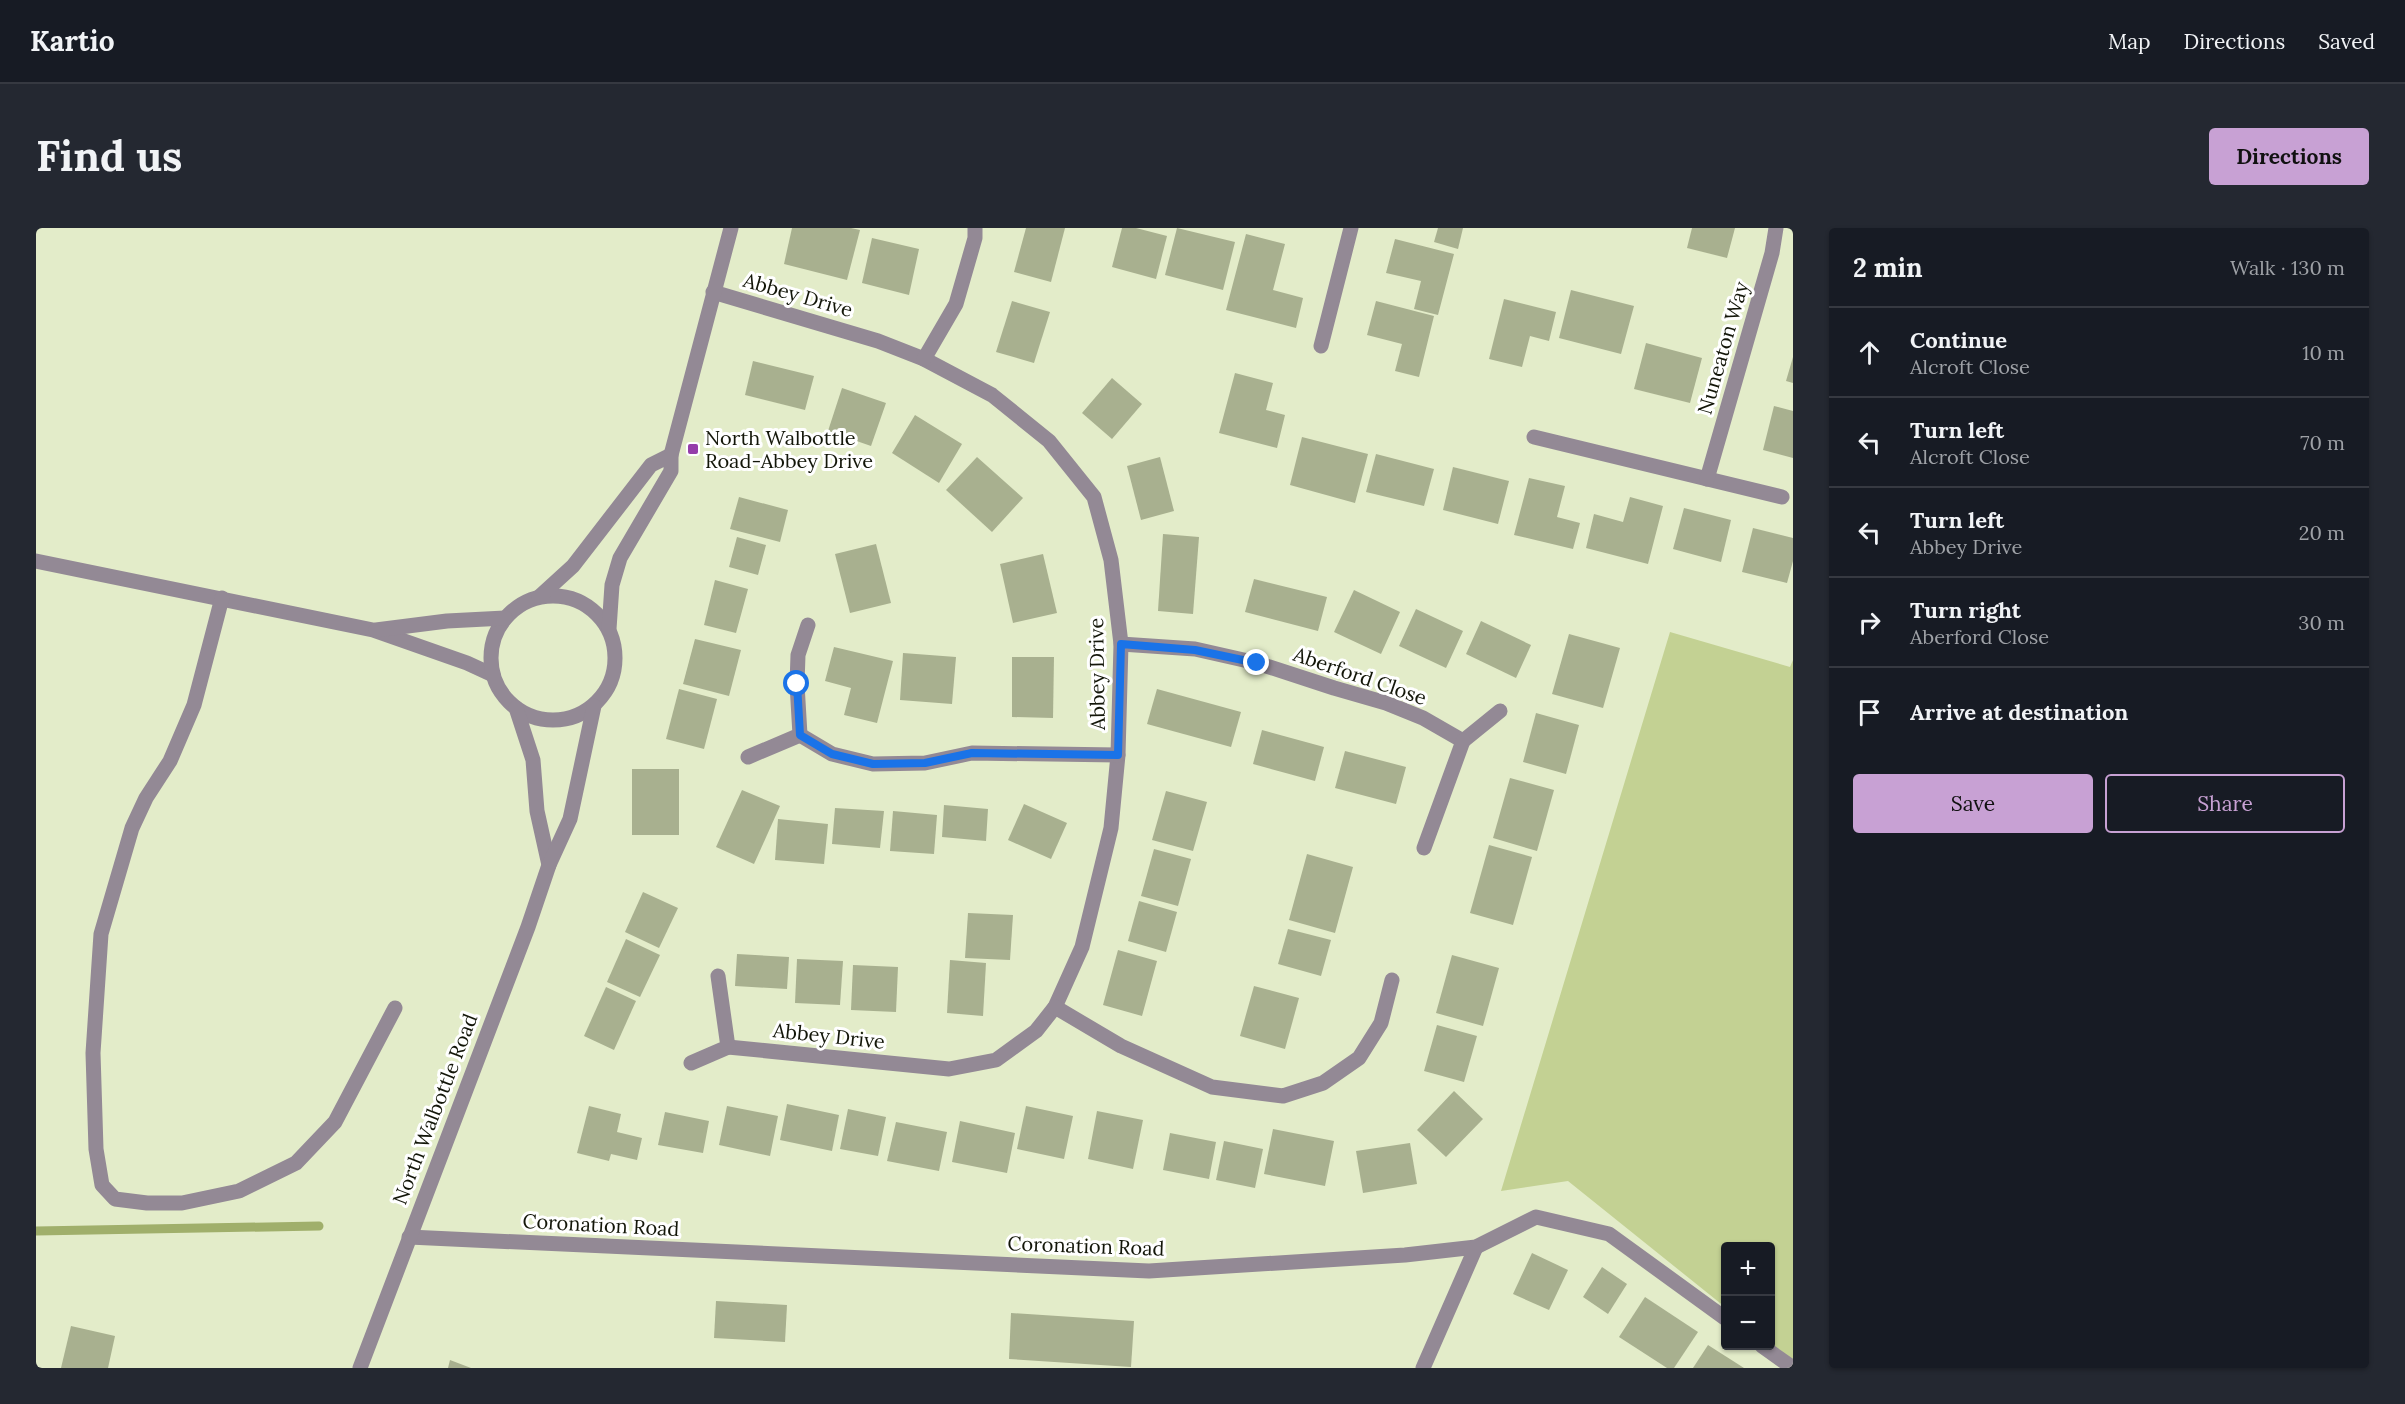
<!DOCTYPE html>
<meta charset="utf-8">
<style>
:root{--surface:#171b24;--page:#242831;--text:#f1f3f6;--muted:#9ea1a6;--line:#363941;--accent:#c8a1d4}
body{margin:0;font-family:Lora,serif;background:var(--page);color:var(--text)}
.controls{position:absolute;right:18px;bottom:18px;display:grid;overflow:hidden;border-radius:6px;box-shadow:0 2px 4px #0004}
.controls button{width:54px;height:54px;display:grid;place-items:center;padding:0;border:0;border-bottom:2px solid var(--line);background:var(--surface);color:var(--text);font:30px sans-serif}
.stop{position:absolute;width:18px;height:18px;margin:-14px;border:4px solid #1a73e8;border-radius:50%;background:#fff}
.stop.end{background:#1a73e8;border-color:#fff;box-shadow:0 2px 6px #0008}
.list{margin:0;padding:0;list-style:none}
h2{display:flex;justify-content:space-between;align-items:center;height:78px;margin:0;padding:0 24px;font-size:26px}
h2 small{font-size:20px;font-weight:400;color:var(--muted)}
.list li{display:grid;grid-template-columns:39px 1fr auto;gap:18px;align-items:center;box-sizing:border-box;height:90px;padding:0 24px;border-top:2px solid var(--line)}
.list b{display:block;font-size:22px;white-space:nowrap}
.list p{margin:0;font-size:20px;white-space:nowrap;color:var(--muted)}
.list em{font-size:20px;font-style:normal;color:var(--muted)}
.actions{display:flex;gap:12px;padding:18px 24px}
.actions a{flex:1;padding:14px 0;border:2px solid var(--accent);border-radius:6px;text-align:center;font-size:21px;color:var(--accent)}
.actions .main{background:var(--accent);color:#111}
.icon{flex:none;width:33px;height:33px;fill:none;stroke:currentColor;stroke-width:2;stroke-linecap:round;stroke-linejoin:round}
.map{position:relative;flex:none;width:1757px;height:1140px;overflow:hidden;border-radius:6px}
header{display:flex;align-items:center;gap:36px;box-sizing:border-box;height:84px;padding:0 30px;background:var(--surface);border-bottom:2px solid var(--line)}
header strong{font-size:28px}
nav{display:flex;gap:33px;margin-inline-start:auto;font-size:21px}
.intro{display:flex;align-items:center;justify-content:space-between;box-sizing:border-box;height:144px;padding:0 36px}
h1{margin:0;font-size:42px}
.button{padding:15px 27px;border-radius:6px;background:var(--accent);color:#111;font-size:21px;font-weight:700}
main{display:flex;gap:36px;padding:0 36px}
aside{flex:1;background:var(--surface);border-radius:6px;box-shadow:0 2px 4px #0004}
.map>svg:first-child{display:block}
</style>
<header>
<strong>Kartio</strong>
<nav><a>Map</a><a>Directions</a><a>Saved</a></nav>
</header>
<div class="intro"><h1>Find us</h1><a class="button">Directions</a></div>
<main>
<div class="map">
<svg width="1757" height="1140" viewBox="0 0 1757 1140">
<rect width="100%" height="100%" fill="#e3ecc9"/>
<!-- green -->
<path fill="#c3d193" d="M1634,404L1754,439L1757,432V1133L1735,1115L1734,1018H1690L1689,1079L1532,953L1465,963Z"/>
<g fill="none" stroke-linecap="round" stroke-linejoin="round">
<!-- stream -->
<path stroke="#a0af6b" stroke-width="9" d="M0,1003L283,998"/>
</g>
<!-- building -->
<g fill="#a8b08f">
<path d="M756,0H815L824,2L811,52L748,36Z"/>
<path d="M990,0H1029L1015,54L978,44Z"/>
<path d="M1086,0H1100L1131,8L1120,51L1076,39Z"/>
<path d="M1141,0L1199,14L1187,62L1129,47Z"/>
<path d="M1402,0H1427L1422,21L1398,14Z"/>
<path d="M1656,0H1699L1691,30L1651,20Z"/>
<path d="M1210,6L1249,16L1237,62L1267,70L1260,100L1190,82Z"/>
<path d="M836,10L883,21L873,67L826,55Z"/>
<path d="M1359,11L1418,26L1402,87L1378,81L1385,53L1350,45Z"/>
<path d="M1535,62L1598,78L1585,126L1523,110Z"/>
<path d="M1468,71L1520,84L1513,113L1494,108L1486,139L1453,131Z"/>
<path d="M976,73L1014,84L998,135L960,124Z"/>
<path d="M1340,73L1398,88L1383,149L1359,143L1366,116L1331,107Z"/>
<path d="M1610,115L1666,130L1654,175L1598,161Z"/>
<path d="M1757,129V155L1750,153Z"/>
<path d="M717,133L778,148L769,182L709,167Z"/>
<path d="M1199,145L1237,155L1230,182L1249,187L1241,220L1183,205Z"/>
<path d="M1076,150L1106,176L1076,211L1046,185Z"/>
<path d="M806,160L850,175L835,218L792,203Z"/>
<path d="M1738,178L1757,183V230L1727,222Z"/>
<path d="M879,187L926,216L903,255L856,225Z"/>
<path d="M1266,209L1332,226L1319,275L1254,257Z"/>
<path d="M1340,226L1398,241L1388,278L1330,264Z"/>
<path d="M941,229L987,270L956,304L910,262Z"/>
<path d="M1124,229L1138,283L1105,292L1091,238Z"/>
<path d="M1417,239L1473,253L1462,296L1407,282Z"/>
<path d="M1493,250L1529,258L1521,289L1544,295L1537,321L1478,307Z"/>
<path d="M703,269L752,282L744,314L694,301Z"/>
<path d="M1594,269L1627,278L1612,336L1550,320L1558,286L1587,294Z"/>
<path d="M1648,280L1695,292L1685,334L1637,321Z"/>
<path d="M1717,300L1757,310V333L1751,355L1706,344Z"/>
<path d="M1127,306L1163,309L1157,386L1122,383Z"/>
<path d="M701,309L730,317L722,347L693,339Z"/>
<path d="M840,316L855,375L814,385L799,326Z"/>
<path d="M1007,326L1021,385L977,395L964,336Z"/>
<path d="M1218,351L1291,369L1282,403L1209,384Z"/>
<path d="M679,352L712,361L700,405L668,397Z"/>
<path d="M1318,362L1364,384L1345,426L1298,404Z"/>
<path d="M1380,381L1427,403L1410,440L1363,418Z"/>
<path d="M1445,393L1495,417L1480,450L1430,426Z"/>
<path d="M1533,406L1584,420L1567,480L1516,466Z"/>
<path d="M659,411L705,422L693,468L647,456Z"/>
<path d="M798,419L857,433L841,495L808,487L815,460L789,453Z"/>
<path d="M867,425L920,429L916,476L864,472Z"/>
<path d="M976,429H1018L1017,490L976,489Z"/>
<path d="M643,461L681,471L668,521L630,511Z"/>
<path d="M1121,461L1205,484L1195,519L1111,496Z"/>
<path d="M1500,485L1543,497L1530,546L1487,534Z"/>
<path d="M1226,502L1288,519L1279,553L1217,536Z"/>
<path d="M1309,523L1370,539L1360,576L1299,560Z"/>
<rect x="596" y="541" width="47" height="66"/>
<path d="M1474,550L1518,562L1501,623L1457,610Z"/>
<path d="M706,562L744,578L718,636L680,619Z"/>
<path d="M1130,563L1171,574L1157,623L1116,612Z"/>
<path d="M988,576L1031,595L1015,631L972,612Z"/>
<path d="M908,577L952,581L950,613L906,609Z"/>
<path d="M799,580L848,583L844,620L796,616Z"/>
<path d="M857,583L901,587L898,626L854,623Z"/>
<path d="M742,591L792,596L788,636L739,632Z"/>
<path d="M1453,617L1496,629L1477,697L1434,685Z"/>
<path d="M1118,621L1155,631L1142,678L1105,668Z"/>
<path d="M1271,626L1317,639L1299,705L1253,692Z"/>
<path d="M607,664L642,680L623,720L589,704Z"/>
<path d="M1103,673L1141,684L1130,724L1092,713Z"/>
<path d="M932,685L977,687L974,732L929,730Z"/>
<path d="M1252,701L1295,712L1285,748L1242,736Z"/>
<path d="M590,711L624,727L604,769L571,754Z"/>
<path d="M1082,722L1121,733L1106,788L1067,777Z"/>
<path d="M701,726L753,729L751,761L699,758Z"/>
<path d="M1416,727L1463,740L1447,798L1400,785Z"/>
<path d="M761,731L807,733L804,777L759,775Z"/>
<path d="M914,732L950,735L947,788L911,785Z"/>
<path d="M817,737L862,739L860,784L815,782Z"/>
<path d="M1218,758L1263,770L1249,821L1204,808Z"/>
<path d="M570,759L600,773L578,822L548,808Z"/>
<path d="M1401,797L1441,808L1428,854L1388,843Z"/>
<path d="M1418,863L1447,891L1410,929L1381,902Z"/>
<path d="M751,876L803,887L796,923L744,912Z"/>
<path d="M553,878L585,886L581,904L606,910L601,932L575,926L573,933L541,925Z"/>
<path d="M691,878L742,888L734,928L683,917Z"/>
<path d="M990,878L1037,888L1028,931L981,921Z"/>
<path d="M812,881L850,889L842,928L804,921Z"/>
<path d="M1061,883L1107,892L1097,941L1052,931Z"/>
<path d="M629,884L673,893L667,925L622,917Z"/>
<path d="M924,893L979,905L971,945L916,934Z"/>
<path d="M860,894L911,904L903,943L851,933Z"/>
<path d="M1237,901L1298,913L1289,958L1228,946Z"/>
<path d="M1134,905L1180,914L1173,951L1127,942Z"/>
<path d="M1188,913L1227,921L1219,960L1180,952Z"/>
<path d="M1374,915L1381,956L1327,965L1320,923Z"/>
<path d="M1496,1025L1532,1042L1513,1082L1477,1066Z"/>
<path d="M1566,1039L1591,1056L1572,1086L1547,1069Z"/>
<path d="M1609,1069L1662,1104L1638,1140H1631L1583,1109Z"/>
<path d="M680,1073L751,1077L749,1114L678,1110Z"/>
<path d="M975,1085L1098,1093L1095,1139L973,1131Z"/>
<path d="M35,1098L79,1108L72,1140H25Z"/>
<path d="M1672,1117L1708,1140H1657Z"/>
<path d="M414,1132L435,1140H412Z"/>
</g>
<g fill="none" stroke-linecap="round" stroke-linejoin="round">
<!-- minor -->
<g stroke="#938995" stroke-width="15">
<path d="M677,64L842,113L888,131L956,167L1013,213L1058,269L1075,332L1085,416L1082,527L1075,600L1046,719L1019,779L1000,803L960,832L913,841L692,819"/>
<path d="M1285,118L1315,0"/>
<path d="M888,131L920,76L939,10V0"/>
<path d="M1498,209L1746,269"/>
<path d="M1671,251L1736,25L1740,0"/>
<path d="M0,333L337,402L431,435L457,447"/>
<circle cx="517" cy="430" r="62"/>
<path d="M503,369L537,338L615,237L635,227"/>
<path d="M186,370L158,477L134,533L110,570L96,600L65,706L57,825L60,921L66,957L79,971L111,975H146L203,963L260,935L299,894L359,780"/>
<path d="M573,401L576,357L584,330L635,243V227L695,0"/>
<path d="M340,402L411,393L469,390"/>
<path d="M1085,416L1159,421L1221,435L1298,460L1350,475L1387,490L1427,513L1464,483"/>
<path d="M480,480L497,532L501,583L513,637"/>
<path d="M764,507L796,526L837,536L889,535L936,525L1082,527"/>
<path d="M712,529L764,507L761,456L762,427L772,397"/>
<path d="M1388,620L1427,513"/>
<path d="M1019,779L1085,818L1176,859L1247,868L1287,855L1323,830L1345,795L1356,752"/>
<path d="M655,835L692,819L682,748"/>
<path d="M373,1009L1113,1043L1369,1027L1440,1019L1500,989L1573,1006L1690,1091"/>
<path d="M1726,1118L1757,1140"/>
<path d="M324,1140L492,699L513,637L534,591L558,478"/>
<path d="M1387,1140L1440,1019"/>
</g>
</g>
<g fill="none" stroke-linecap="round" stroke-linejoin="round">
<!-- route -->
<path stroke="#1a73e8" stroke-width="8" d="M761,456L764,507L796,526L837,536L889,535L936,525L1082,527L1085,416L1159,422L1221,435"/>
</g>
<!-- markers -->
<rect fill="#953daa" stroke="#fff" stroke-width="2" x="651" y="215" width="12" height="12" rx="3"/>
<g text-anchor="middle" stroke-width="6" stroke-linejoin="round" paint-order="stroke">
<!-- street labels -->
<g font-size="20" fill="#131609" stroke="#fff">
<text transform="translate(762 67) rotate(16)" y="7">Abbey Drive</text>
<text transform="translate(1687 120) rotate(-74)" y="7">Nuneaton Way</text>
<text transform="translate(1061 446) rotate(-91)" y="7">Abbey Drive</text>
<text transform="translate(1324 448) rotate(19)" y="7">Aberford Close</text>
<text transform="translate(793 808) rotate(6)" y="7">Abbey Drive</text>
<text transform="translate(399 881) rotate(-69)" y="7">North Walbottle Road</text>
<text transform="translate(565 997) rotate(3)" y="7">Coronation Road</text>
<text transform="translate(1050 1018) rotate(2)" y="7">Coronation Road</text>
</g>
<!-- poi labels -->
<g font-size="20" fill="#131609" stroke="#fff" text-anchor="start">
<text x="669" y="217">North Walbottle<tspan x="669" dy="23">Road-Abbey Drive</tspan></text>
</g>
</g>
</svg>
<div class="controls">
<button>+</button>
<button>−</button>
</div>
<div class="stop" style="left:761px;top:456px"></div>
<div class="stop end" style="left:1221px;top:435px"></div>
</div>
<aside>
<h2>2 min<small>Walk · 130 m</small></h2>
<ul class="list">
<li><svg class="icon" aria-label="ahead" viewBox="0 0 24 24"><path d="M12 20V5M6 11l6-6 6 6"/></svg><div><b>Continue</b><p>Alcroft Close</p></div><em>10 m</em></li>
<li><svg class="icon" aria-label="left" viewBox="0 0 24 24"><path d="M17 20v-9H6M10 6l-5 5 5 5"/></svg><div><b>Turn left</b><p>Alcroft Close</p></div><em>70 m</em></li>
<li><svg class="icon" aria-label="left" viewBox="0 0 24 24"><path d="M17 20v-9H6M10 6l-5 5 5 5"/></svg><div><b>Turn left</b><p>Abbey Drive</p></div><em>20 m</em></li>
<li><svg class="icon" aria-label="right" viewBox="0 0 24 24"><path d="M7 20v-9h11M14 6l5 5-5 5"/></svg><div><b>Turn right</b><p>Aberford Close</p></div><em>30 m</em></li>
<li><svg class="icon" aria-label="arrive" viewBox="0 0 24 24"><path d="M6 21V4h12l-3 4 3 4H6"/></svg><div><b>Arrive at destination</b></div></li>
</ul>
<div class="actions"><a class="main">Save</a><a>Share</a></div>
</aside>
</main>
